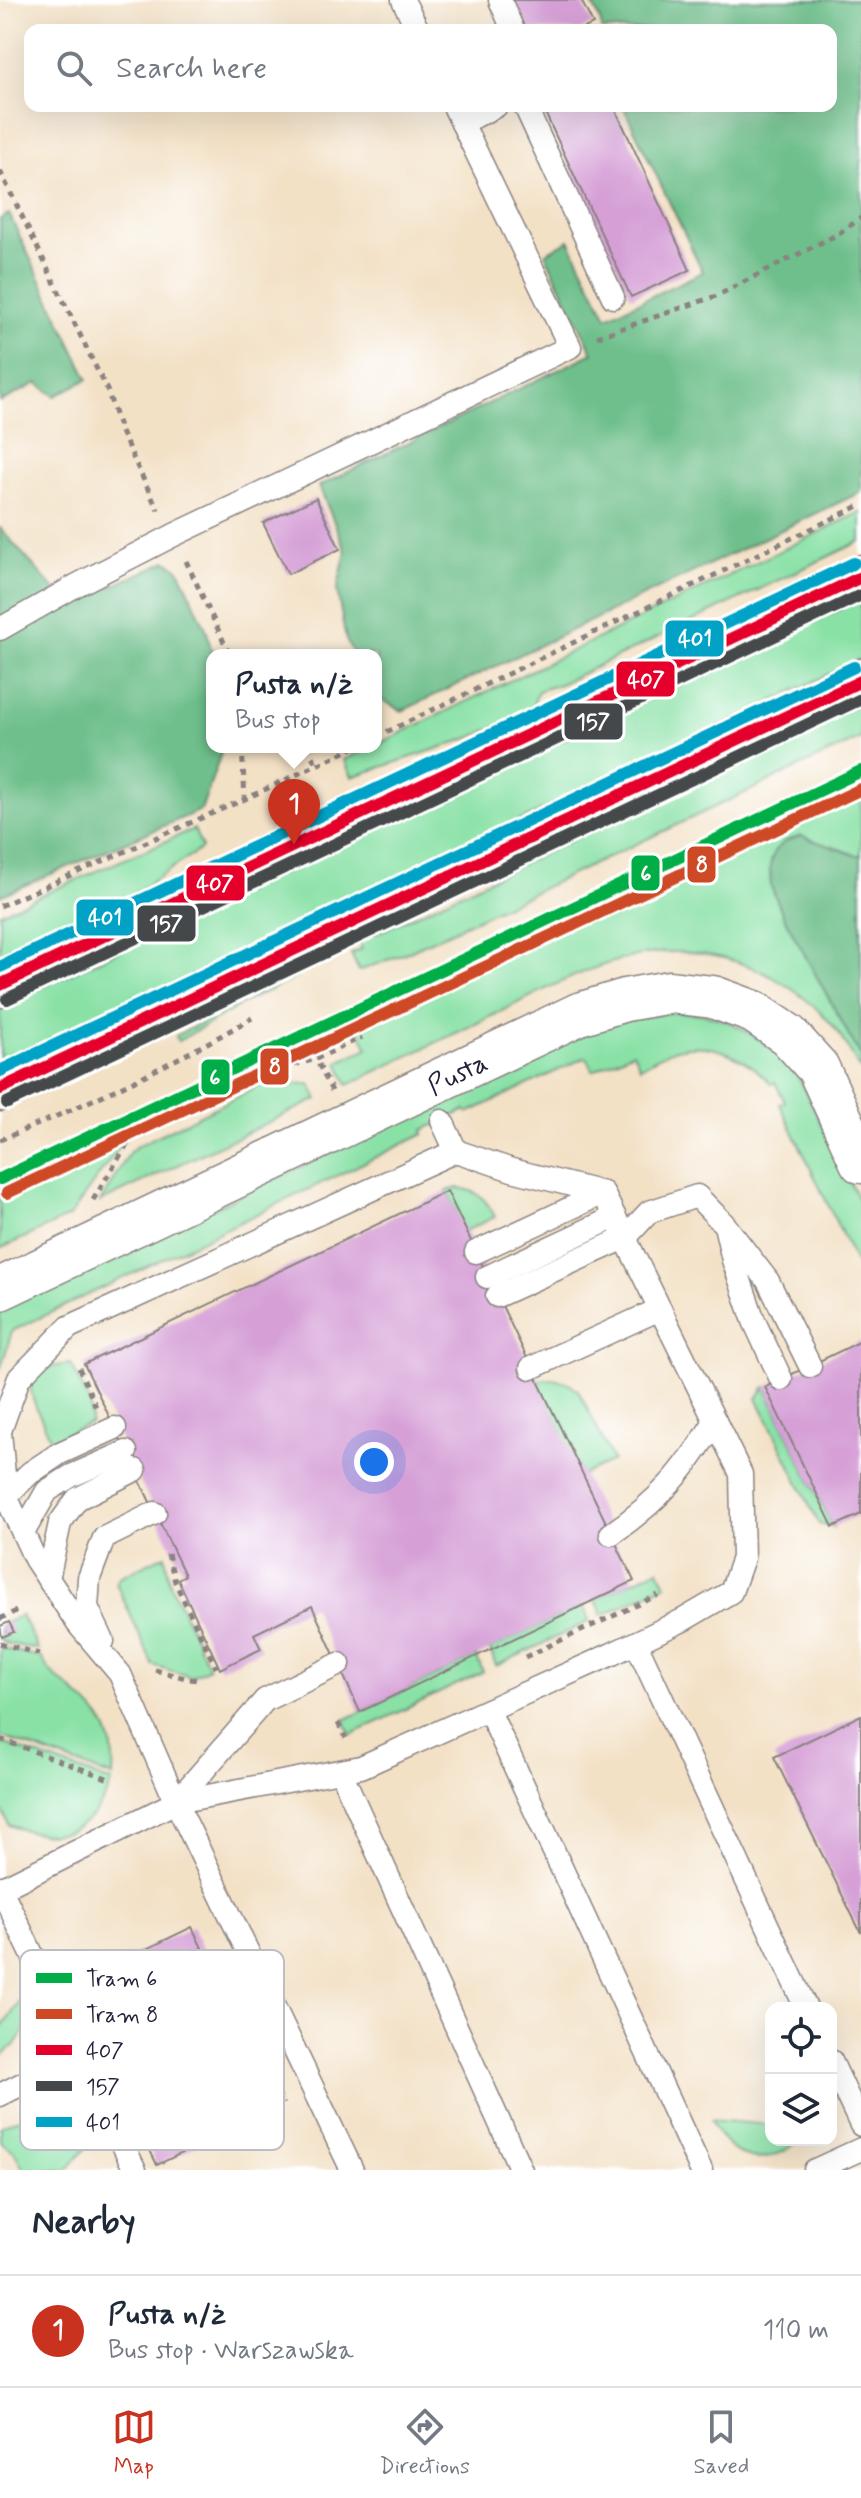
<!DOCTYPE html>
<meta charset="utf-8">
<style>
:root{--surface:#fff;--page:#f6f6f7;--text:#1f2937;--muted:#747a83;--line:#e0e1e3;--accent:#c8321e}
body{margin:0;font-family:Mynerve,sans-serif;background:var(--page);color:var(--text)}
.controls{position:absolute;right:24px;bottom:24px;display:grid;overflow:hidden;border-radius:16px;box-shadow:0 8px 32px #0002}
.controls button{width:72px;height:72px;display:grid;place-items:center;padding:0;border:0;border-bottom:2px solid var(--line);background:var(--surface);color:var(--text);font:40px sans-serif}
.you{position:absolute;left:374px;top:1462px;width:28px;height:28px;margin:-20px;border:6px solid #fff;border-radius:50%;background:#1a73e8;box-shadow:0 0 0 12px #1a73e833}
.badge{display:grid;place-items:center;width:52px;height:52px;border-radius:50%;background:var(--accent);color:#fff;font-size:26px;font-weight:700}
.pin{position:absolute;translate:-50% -66px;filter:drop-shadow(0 2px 4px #0008)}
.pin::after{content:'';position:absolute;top:42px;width:28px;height:24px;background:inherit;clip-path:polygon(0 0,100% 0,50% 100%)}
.popup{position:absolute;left:206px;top:649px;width:176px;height:104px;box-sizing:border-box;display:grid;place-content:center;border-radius:16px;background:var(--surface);filter:drop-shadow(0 2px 6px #0005);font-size:26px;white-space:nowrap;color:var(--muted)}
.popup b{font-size:30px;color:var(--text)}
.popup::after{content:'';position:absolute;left:50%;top:100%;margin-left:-16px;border:16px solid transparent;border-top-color:var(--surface)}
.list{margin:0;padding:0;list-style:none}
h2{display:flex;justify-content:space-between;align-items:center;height:104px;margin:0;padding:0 32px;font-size:34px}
h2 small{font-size:26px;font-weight:400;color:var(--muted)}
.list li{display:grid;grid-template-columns:52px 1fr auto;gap:24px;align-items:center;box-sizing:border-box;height:112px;padding:0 32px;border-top:2px solid var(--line)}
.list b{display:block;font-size:30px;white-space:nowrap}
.list p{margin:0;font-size:26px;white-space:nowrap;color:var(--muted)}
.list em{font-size:26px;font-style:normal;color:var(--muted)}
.icon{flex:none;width:44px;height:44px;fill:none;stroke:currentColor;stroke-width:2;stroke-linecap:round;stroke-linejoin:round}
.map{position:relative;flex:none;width:861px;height:2170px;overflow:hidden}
.search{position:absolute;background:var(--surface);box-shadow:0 8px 32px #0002;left:24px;right:24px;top:24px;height:88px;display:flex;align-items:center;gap:20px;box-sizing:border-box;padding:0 28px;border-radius:16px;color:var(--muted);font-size:30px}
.sheet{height:216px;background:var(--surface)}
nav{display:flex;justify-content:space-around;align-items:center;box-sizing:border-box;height:112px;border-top:2px solid var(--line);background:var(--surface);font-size:22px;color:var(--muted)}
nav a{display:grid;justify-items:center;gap:4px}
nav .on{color:var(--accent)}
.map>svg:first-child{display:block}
</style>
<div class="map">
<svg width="861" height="2170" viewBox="0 0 861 2170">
<rect width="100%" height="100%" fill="#fff"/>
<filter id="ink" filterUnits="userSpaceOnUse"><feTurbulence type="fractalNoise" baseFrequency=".0125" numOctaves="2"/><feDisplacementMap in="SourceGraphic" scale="16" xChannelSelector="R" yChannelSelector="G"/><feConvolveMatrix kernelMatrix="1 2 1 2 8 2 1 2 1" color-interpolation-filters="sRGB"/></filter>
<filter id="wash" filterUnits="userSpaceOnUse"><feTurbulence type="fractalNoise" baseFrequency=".006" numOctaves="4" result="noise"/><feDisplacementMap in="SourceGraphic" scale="32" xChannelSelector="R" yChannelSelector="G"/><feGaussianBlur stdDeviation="1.8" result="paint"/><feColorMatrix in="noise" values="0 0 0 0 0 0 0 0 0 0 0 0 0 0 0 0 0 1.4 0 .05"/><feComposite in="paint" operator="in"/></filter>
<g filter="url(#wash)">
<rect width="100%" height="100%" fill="#f3e1c6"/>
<!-- green -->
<g fill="#89e1a6" stroke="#568270" stroke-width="2">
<path d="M861,512V541L562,683L538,691L531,711L472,737L352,777L344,760L371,747H376V745Z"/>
<path d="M861,599V659L0,1067V1007Z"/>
<path d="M861,703V738L403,954L359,971L351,954L362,949L358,942Z"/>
<path d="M861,782V855H855L832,846L775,850L770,866L771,886L784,917L861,1057V1071C850,1051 840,1032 824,1016C775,966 704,942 636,956C587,966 540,992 496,1014C447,1037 397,1061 348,1085L338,1062L368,1048L356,1024L408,999L420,991Z"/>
<path d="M194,829L202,848L110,910L108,907L0,957V913Z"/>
<path d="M295,973L298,977L255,997L178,1041L176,1036Z"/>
<path d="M674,1012C684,1013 696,1013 706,1015C744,1023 777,1049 800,1080L861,1205V1274L780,1104L785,1102L775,1082L771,1084C749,1059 714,1041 681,1048C667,1050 653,1061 640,1067L633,1052L593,1071L586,1057L468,1113L466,1110L423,1130L424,1134L12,1331L0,1371V1308L591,1031L621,1021Z"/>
<path d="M265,1083L310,1084L318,1099L100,1202L130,1152L137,1146Z"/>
<path d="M121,1130L125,1139L69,1217L0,1249V1188Z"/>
<path d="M458,1188C478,1190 486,1199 495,1217L465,1231L447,1191Z"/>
<path d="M71,1364L90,1404L91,1423L53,1440L50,1438C33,1398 9,1369 71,1364Z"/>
<path d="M552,1379L567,1382L579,1391L613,1461L582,1475L537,1380Z"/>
<path d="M765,1387L833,1527L819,1524L757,1398Z"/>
<path d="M165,1555L170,1583L209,1668L191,1677L153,1665L116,1583L119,1577Z"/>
<path d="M659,1569L666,1585L603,1615L595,1599Z"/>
<path d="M583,1605L590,1621L496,1666L490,1649Z"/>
<path d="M21,1615L38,1649L8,1644L0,1640V1626Z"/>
<path d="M0,1648L41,1657C47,1670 56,1677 66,1685C101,1715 116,1728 113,1777L0,1736Z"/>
<path d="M476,1656L483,1672L351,1735L344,1720Z"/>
<path d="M0,1742L112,1782C92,1834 58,1844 9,1825L0,1806Z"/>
<path d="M26,2002C32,2025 20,2045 0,2056V2031L19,2003Z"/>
<path d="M37,2115C62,2119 72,2123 91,2142L67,2170H24L14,2151L0,2141V2127L16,2119Z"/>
<path d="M711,2120L771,2125V2140H800C764,2170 732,2164 711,2120Z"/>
</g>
<!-- forest -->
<g fill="#6ebf8b" stroke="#487063" stroke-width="2">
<path d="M590,0H861V492L402,711L376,697V655H354L346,640L337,590L346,551L319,486L593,353L545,254L569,240L607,317L703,272L623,106H831V30H602L600,19Z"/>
<path d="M9,214L88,379L55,396L37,383L0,402V219Z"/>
<path d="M0,528L69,606L167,561L179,569L207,631L212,655V747H221V753L201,810L0,896Z"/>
<path d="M801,836L855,855H861V1057L784,917L771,886L770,866L775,850L786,841Z"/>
</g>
<g id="blocks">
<!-- building -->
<g fill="#d6a0d7">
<path d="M508,0H581L593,24L580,30H522Z"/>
<path d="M567,106H614L690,270L631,297L546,115Z"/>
<path d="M316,498L340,549L288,574L263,523Z"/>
<path d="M447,1191L634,1581L360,1712L312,1606L254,1634L261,1649L220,1669L178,1579L185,1575L84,1364Z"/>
<path d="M861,1341V1514L833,1527L765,1387Z"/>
<path d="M9,1622L14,1632L2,1637L0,1626Z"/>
<path d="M861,1715V1933L774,1757Z"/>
<path d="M192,1927L202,1948L94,1999L84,1979Z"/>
<path d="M208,1949L227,1987L108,2043L90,2005Z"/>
<path d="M235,2015L279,2106L157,2165L113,2073Z"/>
</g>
</g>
</g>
<g filter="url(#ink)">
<use href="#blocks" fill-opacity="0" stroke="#8a8280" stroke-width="2"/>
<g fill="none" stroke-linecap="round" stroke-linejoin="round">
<!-- lane casing -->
<g stroke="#8a8280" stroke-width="25">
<g id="lane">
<path d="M403,0L418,30"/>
<path d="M500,0L513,30"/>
<path d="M525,106L613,297"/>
<path d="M462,123L496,106"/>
<path d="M0,629L77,585L174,535L570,347L454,106"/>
<path d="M442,1121L456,1151"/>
<path d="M728,1229L768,1281L810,1366"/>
<path d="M476,1252L603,1193"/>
<path d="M487,1277L615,1217"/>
<path d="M497,1296L625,1238L649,1212L697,1196L725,1225L733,1260L754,1321L781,1379"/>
<path d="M531,1368L660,1309"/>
<path d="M0,1431L19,1378L69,1327L456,1151L512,1170L603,1193L741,1474L743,1558L731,1592L683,1620L612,1654L361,1767L176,1802L1,1889"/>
<path d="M0,1432L6,1496L35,1559L78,1624L120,1674L176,1802L352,2170"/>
<path d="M6,1496L30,1473L60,1453L115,1428"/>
<path d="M23,1533L47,1491L71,1476L126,1452"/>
<path d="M611,1534C660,1500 684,1472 715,1421"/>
<path d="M48,1579L60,1523L77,1499L135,1470"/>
<path d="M103,1641L87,1607L89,1578L104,1538L155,1513"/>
<path d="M636,1643L806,2008"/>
<path d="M489,1711L701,2170"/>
<path d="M341,1772L521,2170"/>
<path d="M176,1802L265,1700L339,1664"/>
<path d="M0,1887L135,2170"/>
<path d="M831,2061L861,2125"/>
<path d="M87,2070L262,1982"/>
<path d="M0,2095L80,2055"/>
<path d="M815,2170L861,2149"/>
</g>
</g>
<!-- street casing -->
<g stroke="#8a8280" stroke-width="45">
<path id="street" d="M0,1289L579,1014L625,1000L670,992L713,997L754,1012L788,1035L818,1068L861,1162"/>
</g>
<!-- secondary casing -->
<g stroke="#8a8280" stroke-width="47">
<g id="secondary">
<path d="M0,985L861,577"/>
<path d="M0,1089L861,681"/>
</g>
</g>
<!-- path -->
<g stroke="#8a8280" stroke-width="5" stroke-dasharray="6 6" stroke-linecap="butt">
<path d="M0,171L108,392L120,430L158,510"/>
<path d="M597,337L716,296L840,233L861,218"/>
<path d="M186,561L230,655"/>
<path d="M376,737L861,505"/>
<path d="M242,747L245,799"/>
<path d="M305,747L318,765"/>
<path d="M0,906L245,799L355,747"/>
<path d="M332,1091L316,1059L362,1037"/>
<path d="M0,1140C86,1105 171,1065 252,1018"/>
<path d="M93,1200L131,1138L261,1074L316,1059"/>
<path d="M79,1368L96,1407"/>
<path d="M168,1554L175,1582L216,1668"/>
<path d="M0,1619L18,1610"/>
<path d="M0,1643L39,1654"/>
<path d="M525,1657L658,1595"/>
<path d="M155,1670L189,1679L197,1680"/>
<path d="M338,1723L346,1738"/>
<path d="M0,1739L112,1780"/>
<path d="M268,2070L283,2104"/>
</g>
<!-- lane -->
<use href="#lane" stroke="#fff" stroke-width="22"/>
<!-- street -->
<use href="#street" stroke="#fff" stroke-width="42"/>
<!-- secondary -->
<use href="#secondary" stroke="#fce5cf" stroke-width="44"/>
<!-- bus-1 casing -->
<g stroke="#fff" stroke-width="18">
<g id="bus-1">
<path d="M0,985L861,577"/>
<path d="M0,1089L861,681"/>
</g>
</g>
<!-- bus-2 casing -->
<g stroke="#fff" stroke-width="18">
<g id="bus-2">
<path d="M7,999L861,595"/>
<path d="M7,1103L861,699"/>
</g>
</g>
<!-- bus-3 casing -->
<g stroke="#fff" stroke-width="18">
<g id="bus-3">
<path d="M0,967L854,563"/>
<path d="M0,1071L854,667"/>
</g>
</g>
<!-- bus-1 -->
<use href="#bus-1" stroke="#e4002b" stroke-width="12"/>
<!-- bus-2 -->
<use href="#bus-2" stroke="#45484a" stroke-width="12"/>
<!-- bus-3 -->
<use href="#bus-3" stroke="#02a2c7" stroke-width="12"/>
<!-- tram-1 casing -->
<g stroke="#fff" stroke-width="18">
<path id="tram-1" d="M0,1179L861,771"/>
</g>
<!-- tram-2 casing -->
<g stroke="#fff" stroke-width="18">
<path id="tram-2" d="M7,1193L861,789"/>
</g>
<!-- tram-1 -->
<use href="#tram-1" stroke="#00ad46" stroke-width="12"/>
<!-- tram-2 -->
<use href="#tram-2" stroke="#ce4a27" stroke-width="12"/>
</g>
</g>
<g text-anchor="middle" stroke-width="6" stroke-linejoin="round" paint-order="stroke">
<!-- street labels -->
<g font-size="28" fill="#22223b" stroke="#fff">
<text transform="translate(457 1073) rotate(-26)" y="10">Pusta</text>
</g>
</g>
<!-- legend -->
<rect x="20" y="1950" width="264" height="200" rx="12" fill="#fff" stroke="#bdbdc4" stroke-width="2"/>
<rect x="36" y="1973" width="36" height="10" fill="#00ad46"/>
<rect x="36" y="2009" width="36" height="10" fill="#ce4a27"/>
<rect x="36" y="2045" width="36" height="10" fill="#e4002b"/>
<rect x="36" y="2081" width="36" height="10" fill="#45484a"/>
<rect x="36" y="2117" width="36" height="10" fill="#02a2c7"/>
<g font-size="22" fill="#22223b">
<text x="86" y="1986">Tram 6</text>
<text x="86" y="2022">Tram 8</text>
<text x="86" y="2058">407</text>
<text x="86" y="2094">157</text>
<text x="86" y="2130">401</text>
</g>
<g stroke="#fff" stroke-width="3">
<rect x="664" y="619" width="61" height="39" rx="8" fill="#02a2c7"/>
<rect x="615" y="660" width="61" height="38" rx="8" fill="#e4002b"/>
<rect x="563" y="702" width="61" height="39" rx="8" fill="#45484a"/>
<rect x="686" y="845" width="31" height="39" rx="8" fill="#ce4a27"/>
<rect x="630" y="854" width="31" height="38" rx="8" fill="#00ad46"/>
<rect x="185" y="864" width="61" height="38" rx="8" fill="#e4002b"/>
<rect x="75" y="898" width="60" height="39" rx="8" fill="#02a2c7"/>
<rect x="136" y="904" width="61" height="39" rx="8" fill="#45484a"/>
<rect x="259" y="1047" width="31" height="39" rx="8" fill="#ce4a27"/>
<rect x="200" y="1058" width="31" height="38" rx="8" fill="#00ad46"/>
</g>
<g font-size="22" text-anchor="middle" font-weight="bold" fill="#fff">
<text x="695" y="646">401</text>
<text x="646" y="687">407</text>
<text x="593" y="729">157</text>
<text x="702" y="872">8</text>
<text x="646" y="881">6</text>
<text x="215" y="891">407</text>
<text x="105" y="925">401</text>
<text x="166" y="931">157</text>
<text x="275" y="1074">8</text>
<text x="215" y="1085">6</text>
</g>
</svg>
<div class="controls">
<button><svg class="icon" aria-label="locate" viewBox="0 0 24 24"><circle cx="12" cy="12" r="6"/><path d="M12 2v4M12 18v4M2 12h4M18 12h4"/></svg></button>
<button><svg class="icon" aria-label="layers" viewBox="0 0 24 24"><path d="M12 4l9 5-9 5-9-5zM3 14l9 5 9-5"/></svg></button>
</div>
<div class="you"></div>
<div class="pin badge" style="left:294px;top:845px">1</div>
<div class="popup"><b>Pusta n/ż</b>Bus stop</div>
<div class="search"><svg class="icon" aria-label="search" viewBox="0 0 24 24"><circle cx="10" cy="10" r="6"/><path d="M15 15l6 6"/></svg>Search here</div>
</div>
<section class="sheet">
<h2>Nearby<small></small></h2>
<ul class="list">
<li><span class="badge">1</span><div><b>Pusta n/ż</b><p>Bus stop · Warszawska</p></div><em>110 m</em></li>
</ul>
</section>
<nav>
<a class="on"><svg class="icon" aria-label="map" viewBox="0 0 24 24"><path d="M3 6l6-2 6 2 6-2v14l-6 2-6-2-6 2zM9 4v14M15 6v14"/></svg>Map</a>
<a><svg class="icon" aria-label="directions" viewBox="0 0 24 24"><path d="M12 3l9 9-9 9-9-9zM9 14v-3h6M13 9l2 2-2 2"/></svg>Directions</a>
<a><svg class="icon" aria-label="saved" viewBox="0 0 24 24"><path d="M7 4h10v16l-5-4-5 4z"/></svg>Saved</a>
</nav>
